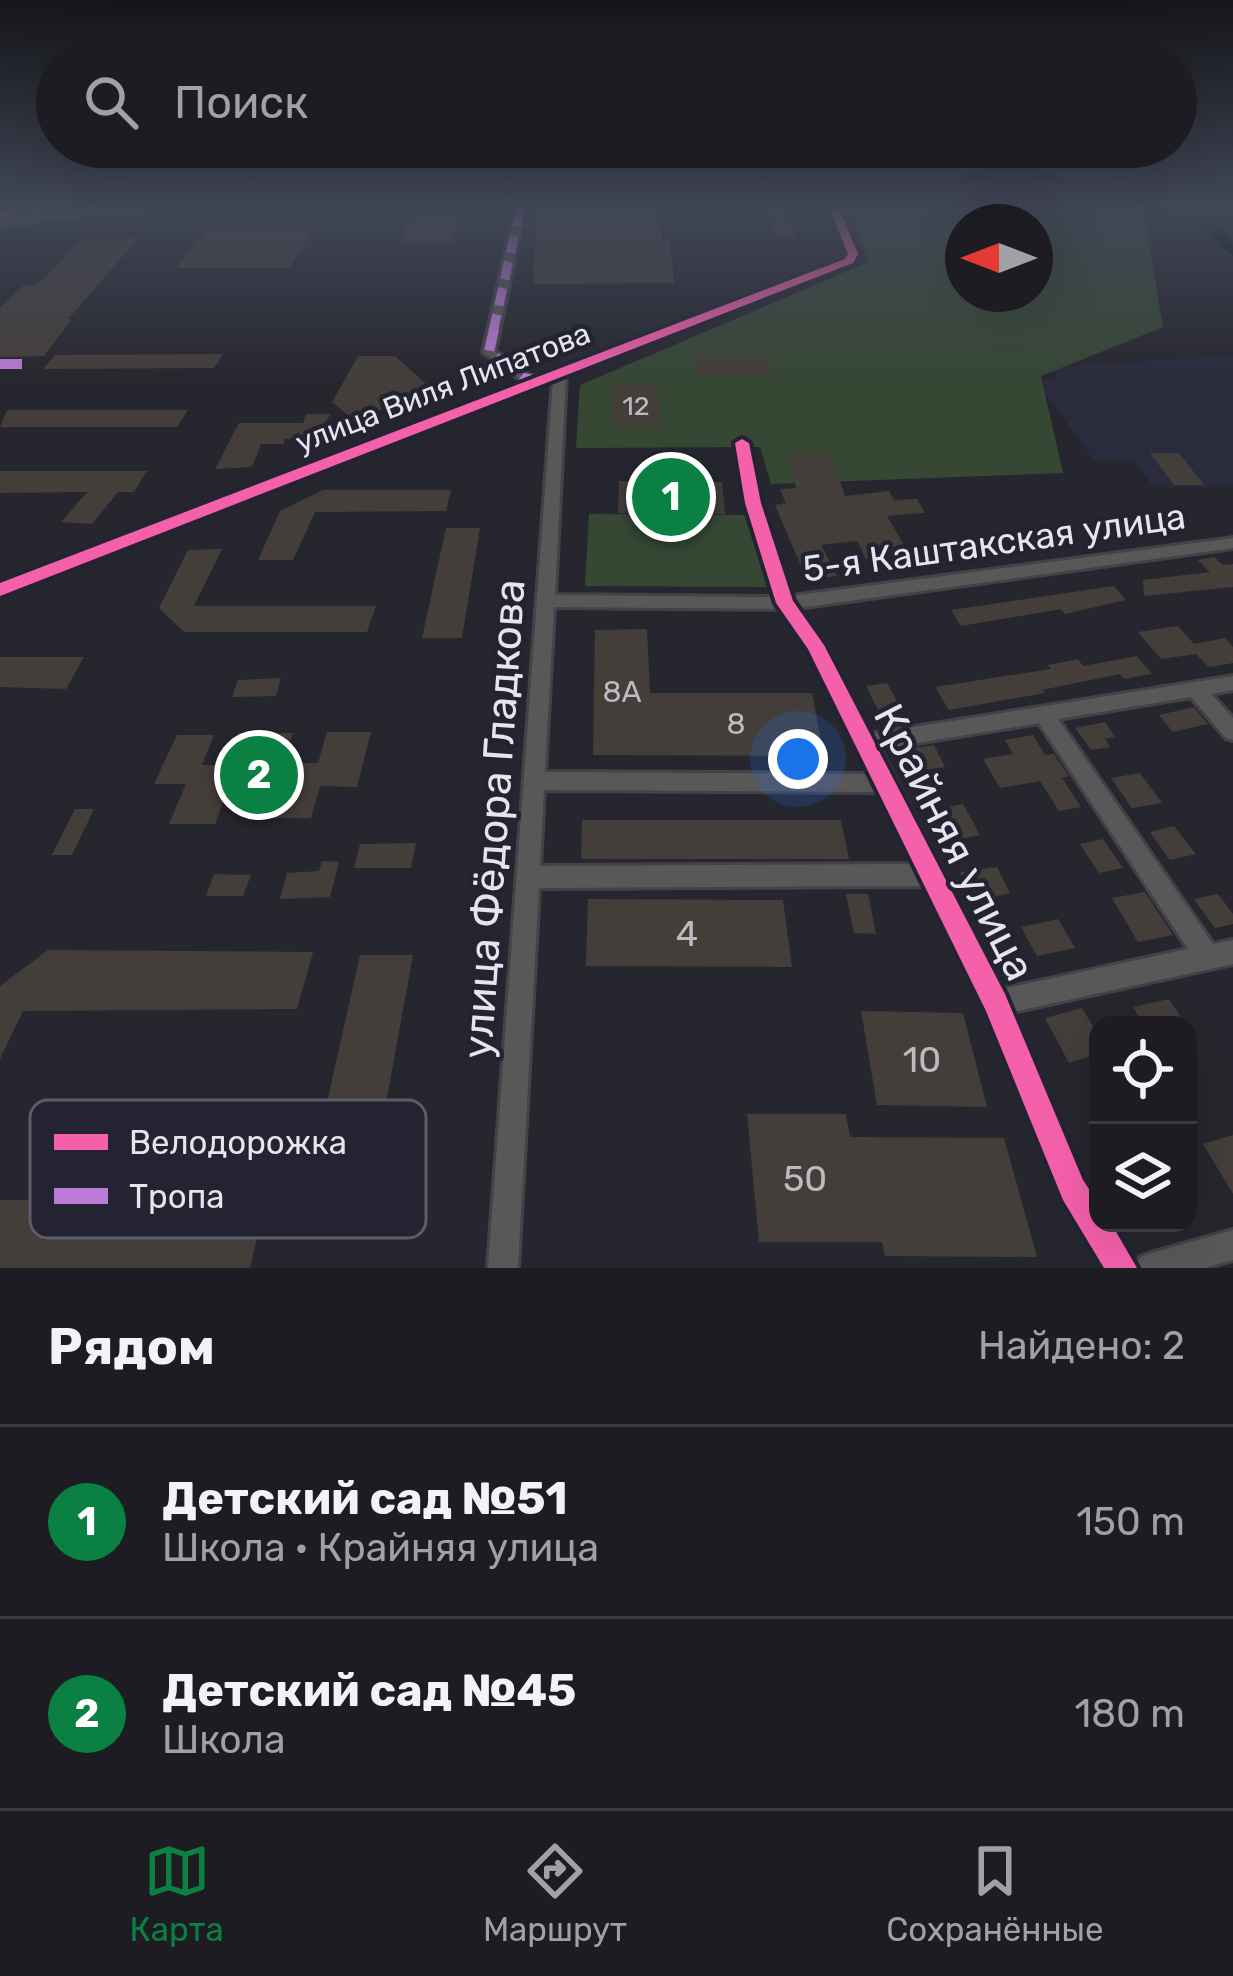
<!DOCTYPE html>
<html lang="ru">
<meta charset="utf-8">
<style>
:root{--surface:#1c1c22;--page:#25252a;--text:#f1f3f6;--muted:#a0a1a5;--line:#3a3a40;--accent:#0b8043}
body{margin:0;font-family:Rubik,sans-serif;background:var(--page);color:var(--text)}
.controls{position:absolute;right:36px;bottom:36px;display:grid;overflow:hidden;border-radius:24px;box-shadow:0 12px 48px #0002}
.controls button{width:108px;height:108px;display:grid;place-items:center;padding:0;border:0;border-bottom:3px solid var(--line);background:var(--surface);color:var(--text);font:60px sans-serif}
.compass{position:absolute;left:945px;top:204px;width:108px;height:108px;border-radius:50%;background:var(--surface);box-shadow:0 12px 48px #0002;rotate:270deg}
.you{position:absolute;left:798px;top:759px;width:42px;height:42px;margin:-30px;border:9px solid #fff;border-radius:50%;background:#1a73e8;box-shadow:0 0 0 18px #1a73e833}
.badge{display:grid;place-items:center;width:78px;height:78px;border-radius:50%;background:var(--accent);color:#fff;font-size:39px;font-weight:700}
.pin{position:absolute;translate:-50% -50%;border:6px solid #fff;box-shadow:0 3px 12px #0006}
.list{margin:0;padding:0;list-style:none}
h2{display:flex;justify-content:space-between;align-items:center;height:156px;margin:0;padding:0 48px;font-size:51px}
h2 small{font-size:39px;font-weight:400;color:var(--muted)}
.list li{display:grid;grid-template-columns:78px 1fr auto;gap:36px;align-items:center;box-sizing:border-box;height:192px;padding:0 48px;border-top:3px solid var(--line)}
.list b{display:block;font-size:45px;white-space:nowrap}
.list p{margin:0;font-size:39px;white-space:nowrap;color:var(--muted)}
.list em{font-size:39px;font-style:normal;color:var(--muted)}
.icon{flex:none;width:66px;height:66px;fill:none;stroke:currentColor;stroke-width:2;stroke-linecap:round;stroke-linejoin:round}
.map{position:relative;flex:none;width:1233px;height:1268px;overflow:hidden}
.search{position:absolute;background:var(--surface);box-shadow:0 12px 48px #0002;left:36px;right:36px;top:36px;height:132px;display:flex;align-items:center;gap:30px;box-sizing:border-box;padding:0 42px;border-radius:66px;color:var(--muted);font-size:45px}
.sheet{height:540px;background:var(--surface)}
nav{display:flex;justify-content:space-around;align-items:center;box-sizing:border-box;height:168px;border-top:3px solid var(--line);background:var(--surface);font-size:33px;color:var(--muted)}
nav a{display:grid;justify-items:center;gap:6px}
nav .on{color:var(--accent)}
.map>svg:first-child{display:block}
</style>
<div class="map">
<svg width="1233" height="1268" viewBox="0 0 1233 1268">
<rect width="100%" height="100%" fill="#26262e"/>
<!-- built -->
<path fill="#2a2b3d" d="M1233,356V487H1153L1135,461L1094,460L1036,381L1058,379L1053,367Z"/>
<!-- green -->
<g fill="#364734" fill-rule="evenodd">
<path d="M845,205H1142L1163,327L1041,376L1063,473L771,484L760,447L576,448L580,385L869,262ZM963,222H1035V294H963Z"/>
<path d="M589,514L752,515L768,587L585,586Z"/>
</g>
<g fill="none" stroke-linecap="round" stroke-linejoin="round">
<!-- river -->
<path fill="#030f14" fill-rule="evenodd" d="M1175,205H1193L1233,242V256Z"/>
</g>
<!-- building -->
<g fill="#443e3b">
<path d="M765,205H784L796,238H775Z"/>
<path d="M537,211H659L662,240H670L674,283L533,284Z"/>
<path d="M458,216L451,242H399L410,217Z"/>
<path d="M205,232H311L289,268H176Z"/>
<path d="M139,238L68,319H72L44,356L0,357V307L24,285H37L82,239Z"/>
<path d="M223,354L214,368L43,369L55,355Z"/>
<path d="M696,355L767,357L771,376L697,375Z"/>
<path d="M358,356H395L438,395L418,402L414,398L354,420L332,402Z"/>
<path d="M657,385L660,426H612L613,386Z"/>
<path d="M7,410H188L177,427H0Z"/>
<path d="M306,414H331L312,442L304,437L285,439L283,444H261L252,467L215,469L239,423H303Z"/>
<path d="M830,453L845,496L889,491L894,500L917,499L925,513L887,516L909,554L866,559L857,541L821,545L837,576L807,580L775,505L786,503L780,489L796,488L787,454Z"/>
<path d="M1150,453H1179L1204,485H1174Z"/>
<path d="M0,471H147L134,492H118L92,524L61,522L87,492L0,493Z"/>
<path d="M619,481L722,482L725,514L618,513Z"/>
<path d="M323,490H451L446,511L315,512L293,560H258L280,511Z"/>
<path d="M446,528H480L462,638H422Z"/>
<path d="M222,549L194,606H376L367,632H184L159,608L188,550Z"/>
<path d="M1214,557L1223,565L1233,564V587L1144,596L1143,580L1210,572L1198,560Z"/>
<path d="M1114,586L1126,600L1065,614L1061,609L961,626L951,610Z"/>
<path d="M1178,626L1194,644L1225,638L1233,647V663L1209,667L1196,654L1161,659L1138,632Z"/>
<path d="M647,629L650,693H812L824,756L593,755L595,630Z"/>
<path d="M1137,656L1152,674L1124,679L1120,674L1042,690L1045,693L949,710L935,687L1051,669L1048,665L1078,659L1083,666Z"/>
<path d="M0,657H84L66,689L0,687Z"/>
<path d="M281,678L276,696L232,697L238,680Z"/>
<path d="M887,683L902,711L880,714L866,686Z"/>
<path d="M1194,707L1208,724L1173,732L1159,715Z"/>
<path d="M1105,722L1115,737L1105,739L1110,747L1091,750L1075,728Z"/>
<path d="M327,732H371L357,787L320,786L311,818H268L279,786H229L215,824H169L186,784H154L177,735H214L202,765H239L251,733H293L283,763H318Z"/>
<path d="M1033,735L1045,755L1054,754L1069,776L1062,778L1081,807L1059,811L1040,781L1000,788L983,759L1013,754L1005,740Z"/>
<path d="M934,745L945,767L911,772L900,750Z"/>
<path d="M1140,773L1162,803L1132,808L1111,778Z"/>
<path d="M963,804L980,835L944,842L928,811Z"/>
<path d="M75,809H94L72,855H52Z"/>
<path d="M582,820H841L849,859H581Z"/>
<path d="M1174,826L1196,854L1170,860L1150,832Z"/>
<path d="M1103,839L1123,868L1099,873L1080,844Z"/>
<path d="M416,843L411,868H354L360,844Z"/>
<path d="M322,861L339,862L330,897L280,899L287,873L319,871Z"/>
<path d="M997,867L1010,893L973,901L960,872Z"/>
<path d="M214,874L251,875L243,896H206Z"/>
<path d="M1145,892L1173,935L1138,942L1112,898Z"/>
<path d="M846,894H868L876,934L854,933Z"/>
<path d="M1218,894L1233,914V924L1215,928L1194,899Z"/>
<path d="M588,899L783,900L792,967L586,966Z"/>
<path d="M1058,919L1075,948L1037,956L1021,927Z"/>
<path d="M48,950L313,952L297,1009L23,1011L0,1059V986Z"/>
<path d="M360,955H413L364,1224L300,1223Z"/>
<path d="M1169,999L1186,1025H1144L1133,1007Z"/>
<path d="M1082,1008L1098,1035V1054L1069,1063L1045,1018Z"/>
<path d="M861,1011L963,1013L987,1107L877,1105Z"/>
<path d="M747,1114H846L850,1137L1004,1138L1037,1257L885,1256L882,1242H759Z"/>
<path d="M1233,1135V1194L1203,1144Z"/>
<path d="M266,1199L250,1268H0V1200Z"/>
</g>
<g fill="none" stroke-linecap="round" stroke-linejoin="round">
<!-- minor casing -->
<g stroke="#424248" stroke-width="6">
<path id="minor" d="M516,205H526L495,351L527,375L537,377L845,259L848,254L828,205H838L858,254L853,263L566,375L555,595L774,597L745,503L735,443L742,439L749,443L761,503L791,596L1233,538V548L798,608L821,640L871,734L1233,676V690L1211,694L1233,718V740L1226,738L1191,697L1058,719L1213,944L1233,940V964L1013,1012L1083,1180L1098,1203V1223H1111L1136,1266L1140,1257L1151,1253L1233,1230V1260L1205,1268H1104L1063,1200L986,1011L926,886L539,888L518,1268H488L553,380L0,596V583L524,382L483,352ZM554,607L780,609L808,649L872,774L545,772ZM1039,723L1188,949L1002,989L880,749ZM544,790L881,792L916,864L540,866Z"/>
</g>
<!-- major casing -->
<g stroke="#424248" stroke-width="6">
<path id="major" d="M127,205H174L0,226V218Z"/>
</g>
<!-- minor -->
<use href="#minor" fill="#5a5758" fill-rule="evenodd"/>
<!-- major -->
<use href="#major" fill="#636163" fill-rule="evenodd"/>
<!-- quiet-far1 -->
<g stroke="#bd7bd9" stroke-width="9" stroke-dasharray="18 9" stroke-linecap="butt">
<path d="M0,212L68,205"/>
<path d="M493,332L521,205"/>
</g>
<!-- quiet -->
<g stroke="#bd7bd9" stroke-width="10" stroke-dasharray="22 10" stroke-linecap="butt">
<path d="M494,329L489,352L523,378L540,381"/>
<path d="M0,364H30"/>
</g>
<!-- cycleway casing -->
<g stroke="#232331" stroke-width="8">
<g id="cycleway">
<path d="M828,205H838L858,254L853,263L0,596V583L845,259L848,254Z"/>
<path d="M742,439L749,443L761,503L793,601L824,645L1005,994L1083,1180L1098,1203V1223H1111L1137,1268H1104L1063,1200L986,1011L808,649L776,603L745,503L735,443Z"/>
</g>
</g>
<!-- cycleway -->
<use href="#cycleway" fill="#f560ab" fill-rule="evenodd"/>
</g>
<!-- sky -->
<linearGradient id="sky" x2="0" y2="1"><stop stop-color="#151519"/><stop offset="0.54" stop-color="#414757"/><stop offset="1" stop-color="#414757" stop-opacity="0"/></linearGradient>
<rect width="1233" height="383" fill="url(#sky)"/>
<g text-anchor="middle" stroke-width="9" stroke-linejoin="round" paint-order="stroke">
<!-- far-number labels -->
<g font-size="27" fill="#bdbbc2">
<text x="636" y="415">12</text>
</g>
<!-- far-street labels -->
<g font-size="30" fill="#e5e5ef" stroke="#232331">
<text transform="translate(443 388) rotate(-21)" y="10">улица Виля Липатова</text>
</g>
<!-- number labels -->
<g font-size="30" fill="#bdbbc2">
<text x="622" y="702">8А</text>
<text x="736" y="734">8</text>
</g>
<!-- street labels -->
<g font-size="36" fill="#e5e5ef" stroke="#232331">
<text transform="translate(994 542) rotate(-8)" y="13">5-я Каштакская улица</text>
</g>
<!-- near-number labels -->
<g font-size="36" fill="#bdbbc2">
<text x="687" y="946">4</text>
<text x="922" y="1072">10</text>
<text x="805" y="1191">50</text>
</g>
<!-- near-street labels -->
<g font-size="42" fill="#e5e5ef" stroke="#232331">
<text transform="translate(493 819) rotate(-86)" y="15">улица Фёдора Гладкова</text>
<text transform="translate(955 842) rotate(63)" y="15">Крайняя улица</text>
</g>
</g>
<!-- legend -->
<rect x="30" y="1100" width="396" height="138" rx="18" fill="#232331" stroke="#5d5d6a" stroke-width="3"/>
<rect x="54" y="1134" width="54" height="16" fill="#f560ab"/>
<rect x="54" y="1188" width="54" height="16" fill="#bd7bd9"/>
<g font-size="33" fill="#e5e5ef">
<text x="129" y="1154">Велодорожка</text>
<text x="129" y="1208">Тропа</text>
</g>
</svg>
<div class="controls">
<button><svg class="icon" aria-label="locate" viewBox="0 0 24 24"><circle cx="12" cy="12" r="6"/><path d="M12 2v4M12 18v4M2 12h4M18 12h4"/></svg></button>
<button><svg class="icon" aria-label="layers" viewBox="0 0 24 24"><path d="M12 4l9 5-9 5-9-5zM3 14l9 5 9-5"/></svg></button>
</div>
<svg class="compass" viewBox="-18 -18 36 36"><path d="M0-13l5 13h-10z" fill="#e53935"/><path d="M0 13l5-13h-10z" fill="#a0a1a5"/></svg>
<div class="you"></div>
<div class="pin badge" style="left:671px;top:497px">1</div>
<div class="pin badge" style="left:259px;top:775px">2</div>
<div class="search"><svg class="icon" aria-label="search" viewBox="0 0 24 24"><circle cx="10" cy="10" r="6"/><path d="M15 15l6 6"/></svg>Поиск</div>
</div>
<section class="sheet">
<h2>Рядом<small>Найдено: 2</small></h2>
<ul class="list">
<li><span class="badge">1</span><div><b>Детский сад №51</b><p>Школа · Крайняя улица</p></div><em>150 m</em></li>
<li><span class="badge">2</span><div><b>Детский сад №45</b><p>Школа</p></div><em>180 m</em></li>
</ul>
</section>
<nav>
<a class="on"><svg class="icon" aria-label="map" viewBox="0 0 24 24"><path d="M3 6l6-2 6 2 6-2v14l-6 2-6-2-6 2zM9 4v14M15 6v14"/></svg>Карта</a>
<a><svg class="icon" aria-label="directions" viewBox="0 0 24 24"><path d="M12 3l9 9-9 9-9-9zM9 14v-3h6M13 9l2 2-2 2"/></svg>Маршрут</a>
<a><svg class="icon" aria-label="saved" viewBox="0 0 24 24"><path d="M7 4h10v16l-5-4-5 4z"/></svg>Сохранённые</a>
</nav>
